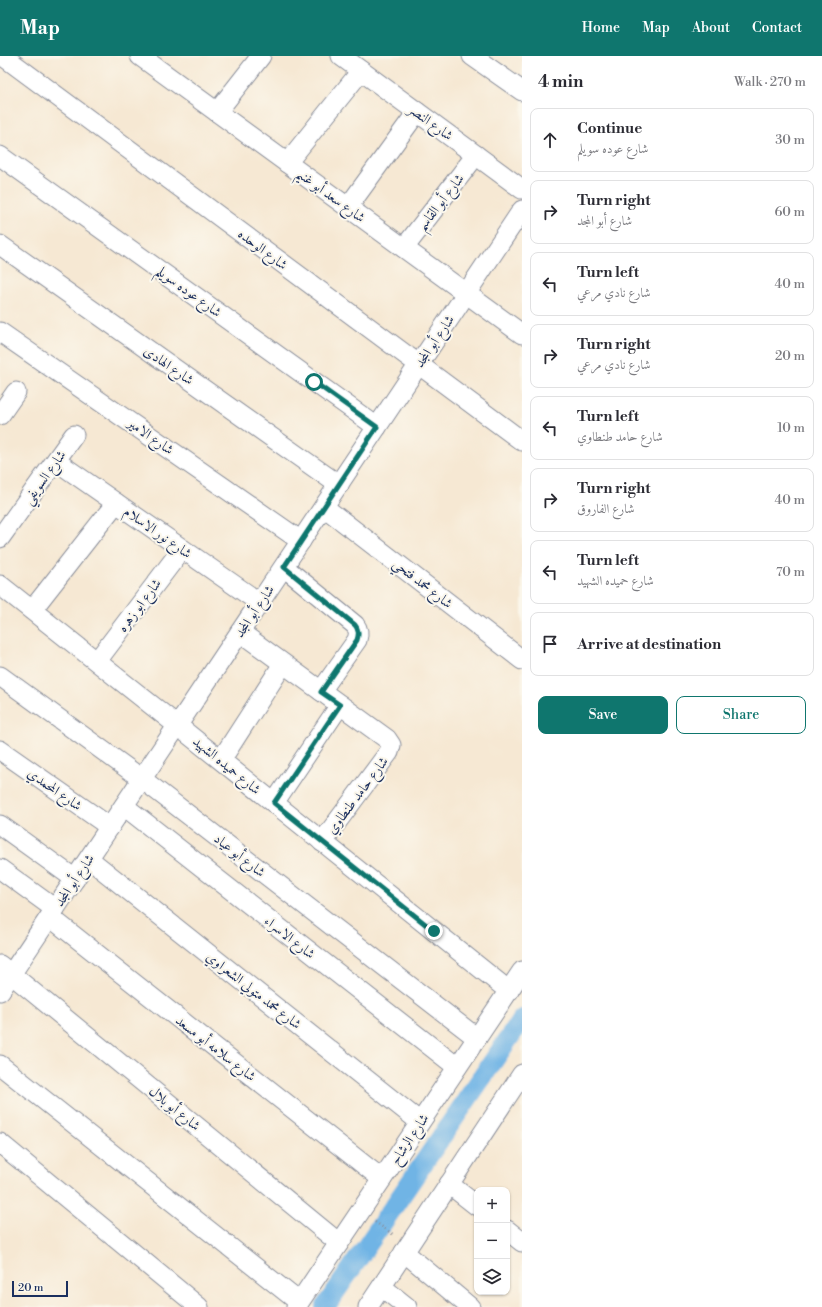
<!DOCTYPE html>
<meta charset="utf-8">
<style>
:root{--surface:#fff;--page:#f2f2f3;--text:#2b2b33;--muted:#7c7c81;--line:#e1e1e2;--accent:#0f766e}
body{margin:0;font-family:"Libre Bodoni",Amiri,serif;background:var(--page);color:var(--text)}
.controls{position:absolute;right:12px;bottom:12px;display:grid;overflow:hidden;border-radius:8px;box-shadow:0 1px 3px #0004}
.controls button{width:36px;height:36px;display:grid;place-items:center;padding:0;border:0;border-bottom:1px solid var(--line);background:var(--surface);color:var(--text);font:20px sans-serif}
.scale{position:absolute;left:12px;bottom:10px;width:56px;box-sizing:border-box;padding-left:4px;border:2px solid #1b2f5e;border-top:0;font-size:11px;line-height:14px;white-space:nowrap;color:#1b2f5e;-webkit-text-stroke:3px #fbf7ec;paint-order:stroke}
.stop{position:absolute;width:12px;height:12px;margin:-9px;border:3px solid #0f766e;border-radius:50%;background:#fff}
.stop.end{background:#0f766e;border-color:#fff;box-shadow:0 1px 4px #0008}
.list{margin:0;padding:0;list-style:none}
h2{display:flex;justify-content:space-between;align-items:center;height:52px;margin:0;padding:0 16px;font-size:17px}
h2 small{font-size:13px;font-weight:400;color:var(--muted)}
.list li{display:grid;grid-template-columns:26px 1fr auto;gap:12px;align-items:center;box-sizing:border-box;height:64px;margin:0 8px 8px;padding:0 8px;border:1px solid var(--line);border-radius:8px}
.list b{display:block;font-size:15px;white-space:nowrap}
.list p{margin:0;font-size:13px;white-space:nowrap;color:var(--muted)}
.list em{font-size:13px;font-style:normal;color:var(--muted)}
.actions{display:flex;gap:8px;padding:12px 16px}
.actions a{flex:1;padding:9px 0;border:1px solid var(--accent);border-radius:8px;text-align:center;font-size:14px;color:var(--accent)}
.actions .main{background:var(--accent);color:#fff}
.icon{flex:none;width:22px;height:22px;fill:none;stroke:currentColor;stroke-width:2;stroke-linecap:round;stroke-linejoin:round}
.map{position:relative;flex:none;width:522px;height:1251px;overflow:hidden}
header{display:flex;align-items:center;gap:24px;box-sizing:border-box;height:56px;padding:0 20px;background:var(--accent);color:#fff}
header strong{font-size:19px}
nav{display:flex;gap:22px;margin-inline-start:auto;font-size:14px}
main{display:flex}
aside{flex:1;background:var(--surface)}
.map>svg:first-child{display:block}
</style>
<header>
<strong>Map</strong>
<nav><a>Home</a><a>Map</a><a>About</a><a>Contact</a></nav>
</header>
<main>
<div class="map">
<svg width="522" height="1251" viewBox="0 0 522 1251">
<rect width="100%" height="100%" fill="#fbf7ec"/>
<filter id="ink" filterUnits="userSpaceOnUse"><feTurbulence type="fractalNoise" baseFrequency=".025" numOctaves="2"/><feDisplacementMap in="SourceGraphic" scale="8" xChannelSelector="R" yChannelSelector="G"/><feConvolveMatrix kernelMatrix="1 2 1 2 8 2 1 2 1" color-interpolation-filters="sRGB"/></filter>
<filter id="wash" filterUnits="userSpaceOnUse"><feTurbulence type="fractalNoise" baseFrequency=".012" numOctaves="4" result="noise"/><feDisplacementMap in="SourceGraphic" scale="16" xChannelSelector="R" yChannelSelector="G"/><feGaussianBlur stdDeviation="0.9" result="paint"/><feColorMatrix in="noise" values="0 0 0 0 0 0 0 0 0 0 0 0 0 0 0 0 0 1.4 0 .05"/><feComposite in="paint" operator="in"/></filter>
<g filter="url(#wash)">
<rect width="100%" height="100%" fill="#f6e8d3"/>
<g fill="none" stroke-linecap="round" stroke-linejoin="round">
<!-- canal -->
<path stroke="#6fb4e5" stroke-width="20" d="M325,1251L522,963"/>
</g>
</g>
<g filter="url(#ink)">
<g fill="none" stroke-linecap="round" stroke-linejoin="round">
<!-- street casing -->
<g stroke="#888c98" stroke-width="21">
<g id="street">
<path d="M3,0L522,385"/>
<path d="M140,0L522,278"/>
<path d="M341,0L522,133"/>
<path d="M472,0L522,35"/>
<path d="M217,56L261,0"/>
<path d="M0,100L377,371"/>
<path d="M287,107L361,15"/>
<path d="M348,151L417,56"/>
<path d="M0,189L339,429"/>
<path d="M404,192L476,99"/>
<path d="M0,276L301,485"/>
<path d="M0,359L16,336"/>
<path d="M56,405L260,547"/>
<path d="M324,451L522,604"/>
<path d="M0,482L74,379"/>
<path d="M284,511L355,569C359,574 359,578 357,584L321,635"/>
<path d="M0,529L178,670L509,935"/>
<path d="M32,554L116,447"/>
<path d="M240,576L387,683L391,689L389,696L322,786"/>
<path d="M97,605L182,493"/>
<path d="M0,620L142,723L477,982"/>
<path d="M0,694L110,771"/>
<path d="M221,704L283,608"/>
<path d="M274,747L340,649"/>
<path d="M124,750L457,1011"/>
<path d="M0,769L75,823"/>
<path d="M89,803L420,1066"/>
<path d="M0,813L55,853"/>
<path d="M50,861L382,1123"/>
<path d="M0,909L339,1187"/>
<path d="M0,935L522,154"/>
<path d="M0,1009L299,1246"/>
<path d="M0,1087L199,1251"/>
<path d="M449,1128L477,1150"/>
<path d="M507,1174L522,1186"/>
<path d="M404,1196L470,1251"/>
<path d="M382,1231L407,1251"/>
<path d="M296,1251L522,915"/>
<path d="M368,1251L522,1018"/>
</g>
</g>
<!-- path -->
<path stroke="#888c98" stroke-width="2.5" stroke-dasharray="1 3" stroke-linecap="butt" d="M375,1166L394,1179"/>
<!-- street -->
<use href="#street" stroke="#fff" stroke-width="19"/>
</g>
</g>
<g fill="none" stroke-linecap="round" stroke-linejoin="round" filter="url(#ink)">
<!-- route -->
<path stroke="#0f766e" stroke-width="5" d="M314,326L377,371L284,511L355,569C359,574 359,578 357,584L321,636L340,649L274,747L434,875"/>
</g>
<g text-anchor="middle" stroke-width="4" stroke-linejoin="round" paint-order="stroke">
<!-- street labels -->
<g font-size="14" fill="#1b2f5e" stroke="#fbf7ec">
<text transform="translate(431 66) rotate(36)" y="5">شارع النصر</text>
<text transform="translate(331 139) rotate(36)" y="5">شارع سعد أبو غنيم</text>
<text transform="translate(440 146) rotate(-52)" y="5">شارع أبو القاسم</text>
<text transform="translate(263 193) rotate(37)" y="5">شارع الوحده</text>
<text transform="translate(189 235) rotate(36)" y="5">شارع عوده سويلم</text>
<text transform="translate(434 285) rotate(-56)" y="5">شارع أبو المجد</text>
<text transform="translate(169 309) rotate(35)" y="5">شارع الهادى</text>
<text transform="translate(151 380) rotate(35)" y="5">شارع الامير</text>
<text transform="translate(44 421) rotate(-54)" y="5">شارع السويفي</text>
<text transform="translate(158 476) rotate(35)" y="5">شارع نور الاسلام</text>
<text transform="translate(423 527) rotate(38)" y="5">شارع محمد فتحي</text>
<text transform="translate(139 549) rotate(-53)" y="5">شارع ابو زهره</text>
<text transform="translate(254 555) rotate(-56)" y="5">شارع أبو المجد</text>
<text transform="translate(227 709) rotate(39)" y="5">شارع حميده الشهيد</text>
<text transform="translate(55 733) rotate(35)" y="5">شارع المحمدي</text>
<text transform="translate(357 739) rotate(-53)" y="5">شارع حامد طنطاوي</text>
<text transform="translate(240 799) rotate(38)" y="5">شارع أبو عياد</text>
<text transform="translate(74 824) rotate(-56)" y="5">شارع أبو المجد</text>
<text transform="translate(290 881) rotate(38)" y="5">شارع الاسراء</text>
<text transform="translate(254 934) rotate(38)" y="5">شارع محمد متولي الشعراوي</text>
<text transform="translate(216 992) rotate(38)" y="5">شارع سلامه أبو مسعد</text>
<text transform="translate(175 1052) rotate(39)" y="5">شارع أبو بلال</text>
<text transform="translate(409 1083) rotate(-56)" y="5">شارع الرشاح</text>
</g>
</g>
</svg>
<div class="controls">
<button>+</button>
<button>−</button>
<button><svg class="icon" aria-label="layers" viewBox="0 0 24 24"><path d="M12 4l9 5-9 5-9-5zM3 14l9 5 9-5"/></svg></button>
</div>
<div class="scale">20 m</div>
<div class="stop" style="left:314px;top:326px"></div>
<div class="stop end" style="left:434px;top:875px"></div>
</div>
<aside>
<h2>4 min<small>Walk · 270 m</small></h2>
<ul class="list">
<li><svg class="icon" aria-label="ahead" viewBox="0 0 24 24"><path d="M12 20V5M6 11l6-6 6 6"/></svg><div><b>Continue</b><p>شارع عوده سويلم</p></div><em>30 m</em></li>
<li><svg class="icon" aria-label="right" viewBox="0 0 24 24"><path d="M7 20v-9h11M14 6l5 5-5 5"/></svg><div><b>Turn right</b><p>شارع أبو المجد</p></div><em>60 m</em></li>
<li><svg class="icon" aria-label="left" viewBox="0 0 24 24"><path d="M17 20v-9H6M10 6l-5 5 5 5"/></svg><div><b>Turn left</b><p>شارع نادي مرعي</p></div><em>40 m</em></li>
<li><svg class="icon" aria-label="right" viewBox="0 0 24 24"><path d="M7 20v-9h11M14 6l5 5-5 5"/></svg><div><b>Turn right</b><p>شارع نادي مرعي</p></div><em>20 m</em></li>
<li><svg class="icon" aria-label="left" viewBox="0 0 24 24"><path d="M17 20v-9H6M10 6l-5 5 5 5"/></svg><div><b>Turn left</b><p>شارع حامد طنطاوي</p></div><em>10 m</em></li>
<li><svg class="icon" aria-label="right" viewBox="0 0 24 24"><path d="M7 20v-9h11M14 6l5 5-5 5"/></svg><div><b>Turn right</b><p>شارع الفاروق</p></div><em>40 m</em></li>
<li><svg class="icon" aria-label="left" viewBox="0 0 24 24"><path d="M17 20v-9H6M10 6l-5 5 5 5"/></svg><div><b>Turn left</b><p>شارع حميده الشهيد</p></div><em>70 m</em></li>
<li><svg class="icon" aria-label="arrive" viewBox="0 0 24 24"><path d="M6 21V4h12l-3 4 3 4H6"/></svg><div><b>Arrive at destination</b></div></li>
</ul>
<div class="actions"><a class="main">Save</a><a>Share</a></div>
</aside>
</main>
